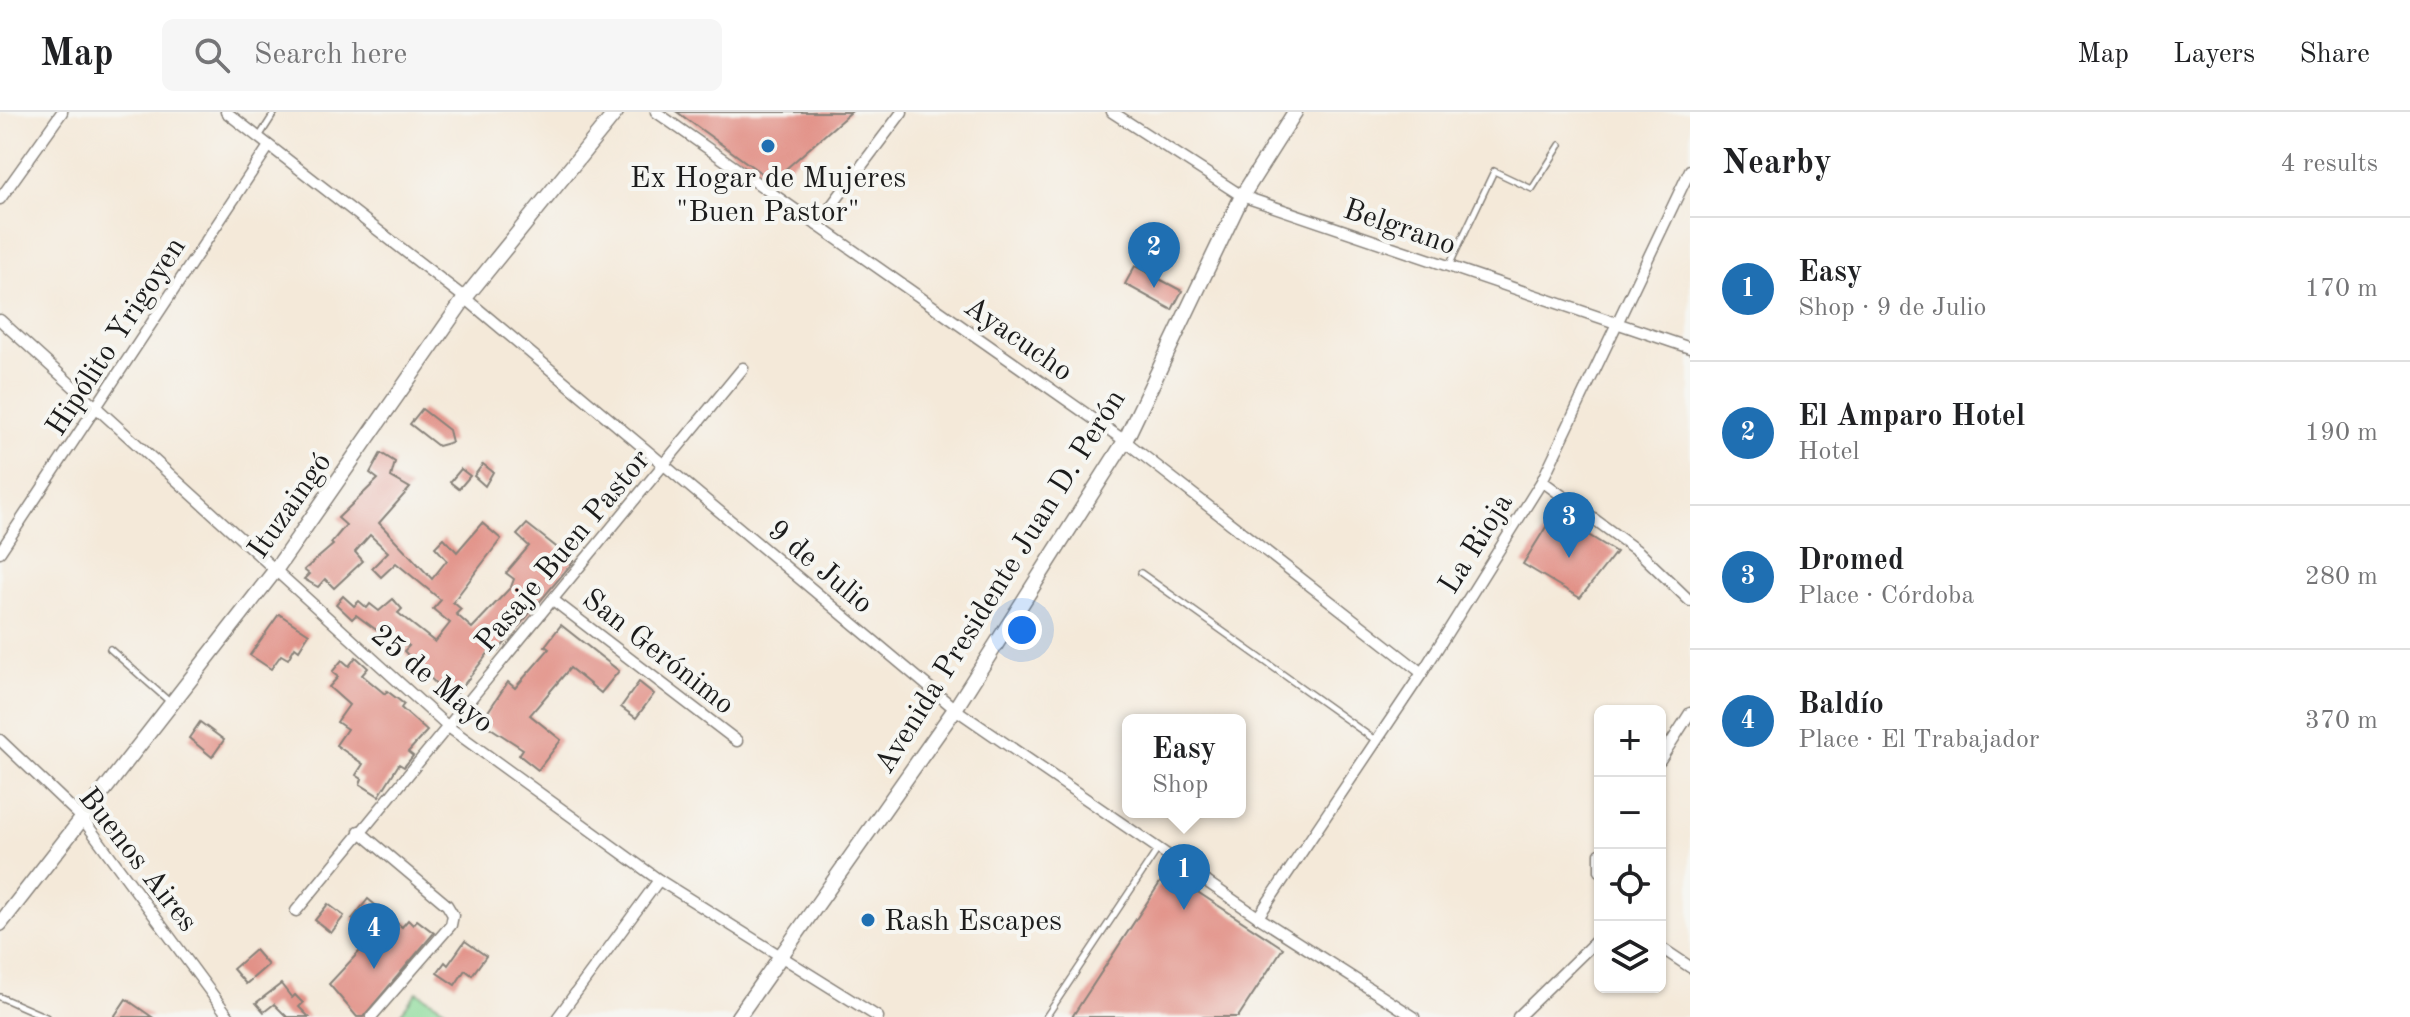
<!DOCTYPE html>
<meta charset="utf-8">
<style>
:root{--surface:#fff;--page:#f6f6f6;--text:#202124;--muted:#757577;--line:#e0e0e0;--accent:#1f6fb2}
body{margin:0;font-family:"Old Standard TT",serif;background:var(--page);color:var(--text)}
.controls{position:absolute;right:24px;bottom:24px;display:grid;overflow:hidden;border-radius:12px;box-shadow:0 2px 6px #0004}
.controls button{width:72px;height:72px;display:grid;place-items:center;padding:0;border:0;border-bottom:2px solid var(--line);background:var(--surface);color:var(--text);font:40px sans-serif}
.you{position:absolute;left:1022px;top:518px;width:28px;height:28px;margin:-20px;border:6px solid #fff;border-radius:50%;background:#1a73e8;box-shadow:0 0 0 12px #1a73e833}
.badge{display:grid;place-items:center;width:52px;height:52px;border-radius:50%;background:var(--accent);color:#fff;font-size:26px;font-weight:700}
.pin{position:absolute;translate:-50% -66px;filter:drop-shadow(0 2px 4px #0008)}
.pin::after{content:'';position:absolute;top:42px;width:28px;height:24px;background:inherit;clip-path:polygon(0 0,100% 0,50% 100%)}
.popup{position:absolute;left:1122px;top:602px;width:124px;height:104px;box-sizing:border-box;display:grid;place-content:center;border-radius:12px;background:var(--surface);filter:drop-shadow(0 2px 6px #0005);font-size:26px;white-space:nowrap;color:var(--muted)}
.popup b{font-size:30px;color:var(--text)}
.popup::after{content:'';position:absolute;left:50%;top:100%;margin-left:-16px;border:16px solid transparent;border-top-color:var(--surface)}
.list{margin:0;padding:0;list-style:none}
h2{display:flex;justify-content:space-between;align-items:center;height:104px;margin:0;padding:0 32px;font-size:34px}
h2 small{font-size:26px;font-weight:400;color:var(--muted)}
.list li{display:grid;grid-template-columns:52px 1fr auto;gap:24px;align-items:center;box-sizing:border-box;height:144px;padding:0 32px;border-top:2px solid var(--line)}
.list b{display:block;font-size:30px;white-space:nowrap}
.list p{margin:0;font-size:26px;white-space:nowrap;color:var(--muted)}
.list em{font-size:26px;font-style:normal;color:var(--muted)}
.icon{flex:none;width:44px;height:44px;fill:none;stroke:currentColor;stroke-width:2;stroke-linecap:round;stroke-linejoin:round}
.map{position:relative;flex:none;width:1690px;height:905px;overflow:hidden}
header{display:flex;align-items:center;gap:48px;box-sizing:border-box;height:112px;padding:0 40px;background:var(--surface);border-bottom:2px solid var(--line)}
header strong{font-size:38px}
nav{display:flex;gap:44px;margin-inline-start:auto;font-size:28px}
.search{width:560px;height:72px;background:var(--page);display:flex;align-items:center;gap:20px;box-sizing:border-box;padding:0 28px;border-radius:12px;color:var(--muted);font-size:30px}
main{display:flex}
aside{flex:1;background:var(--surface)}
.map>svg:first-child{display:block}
</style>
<header>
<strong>Map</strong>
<div class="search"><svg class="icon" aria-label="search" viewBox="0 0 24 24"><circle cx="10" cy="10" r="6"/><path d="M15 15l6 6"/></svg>Search here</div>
<nav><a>Map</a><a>Layers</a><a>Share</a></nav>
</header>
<main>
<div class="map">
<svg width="1690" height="905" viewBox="0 0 1690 905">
<rect width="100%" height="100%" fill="#f6f6f2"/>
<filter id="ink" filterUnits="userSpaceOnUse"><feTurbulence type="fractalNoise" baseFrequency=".0125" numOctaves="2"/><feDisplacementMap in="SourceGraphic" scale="16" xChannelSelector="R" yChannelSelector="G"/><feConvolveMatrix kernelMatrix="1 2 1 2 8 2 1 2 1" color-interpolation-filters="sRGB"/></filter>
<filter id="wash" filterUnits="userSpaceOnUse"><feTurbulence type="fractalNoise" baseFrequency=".006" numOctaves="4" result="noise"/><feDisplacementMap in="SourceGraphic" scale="32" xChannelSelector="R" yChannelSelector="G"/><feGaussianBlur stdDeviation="1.8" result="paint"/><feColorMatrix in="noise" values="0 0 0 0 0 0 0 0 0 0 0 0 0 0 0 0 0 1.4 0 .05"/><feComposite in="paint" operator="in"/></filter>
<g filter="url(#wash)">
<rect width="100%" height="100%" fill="#f4e9d9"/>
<!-- green -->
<path fill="#8bda99" stroke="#547b5a" stroke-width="2" d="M417,880L458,905H398Z"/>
<g id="blocks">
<!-- building -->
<g fill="#e18d83">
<path d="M677,0H851L772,69Z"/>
<path d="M1135,154L1182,179L1172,198L1125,172Z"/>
<path d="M422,297L449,318L452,330L438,334L410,312Z"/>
<path d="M381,341L395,350L391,365L410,376L379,411L432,467L447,448L435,435L444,426L457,440L482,411L501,427L453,490L461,497L456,502L472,516L511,475L514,467L506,461L529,434L517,423L527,412L574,449L498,539L493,535L452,588L404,539L409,534L389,520L386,525L356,503L352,507L336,492L343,484L354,494L359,489L367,496L370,492L379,499L393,487L402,497L398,501L435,530L450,511L433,497L441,488L396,451L381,465L372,456L388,440L370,423L355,440L363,449L334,476L325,467L318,475L304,467L309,462L304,458L333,433L331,431L346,413L338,406L378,367L370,361Z"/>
<path d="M483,352L493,360L485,374L474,364Z"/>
<path d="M461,357L470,364L459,377L450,370Z"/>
<path d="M1554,402L1616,440L1580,486L1523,452Z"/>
<path d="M279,502L309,522L299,538L295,535L288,547L281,543L271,557L250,543Z"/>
<path d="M561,513L619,559L601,581L570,556L530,603L561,628L538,658L519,643L523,637L486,613L487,601L508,570L515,576L549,537L545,534Z"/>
<path d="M356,545L368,556L362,563L385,582L387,579L404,592L401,596L427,619L408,640L413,644L404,655L399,652L379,684L360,672L362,667L356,663L363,652L336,633L347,617L337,610L349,593L329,575L338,565L332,560L342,548L349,554Z"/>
<path d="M639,570L654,582L636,606L621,595Z"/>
<path d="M200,610L224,628L212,645L189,626Z"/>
<path d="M1167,760L1283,836L1238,905H1072Z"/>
<path d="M368,787L402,815L408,808L413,813L417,808L434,821L363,905H357L329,872L373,825L352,807Z"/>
<path d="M328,792L344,804L331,821L315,808Z"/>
<path d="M465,829L486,844L472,863L465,858L455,873L437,861L445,850L448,853Z"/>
<path d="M255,838L268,853L246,872L233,857Z"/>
<path d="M281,872L292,886L295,883L303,891L299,895L309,905H287L274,892L264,900L256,891Z"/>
<path d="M126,887L152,905H114Z"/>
</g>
</g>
</g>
<g filter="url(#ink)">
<use href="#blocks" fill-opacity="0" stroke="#88827a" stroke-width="2"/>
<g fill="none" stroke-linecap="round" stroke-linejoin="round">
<!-- lane casing -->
<g stroke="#88827a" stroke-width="8">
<g id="lane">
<path d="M259,25L275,0"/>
<path d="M1448,156L1494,59L1532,77L1560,33"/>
<path d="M1141,461L1375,628"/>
<path d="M110,537L171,591"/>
<path d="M0,885L46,905"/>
<path d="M1046,905L1158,737"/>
</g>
</g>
<!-- street casing -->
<g stroke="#88827a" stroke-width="13">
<g id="street">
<path d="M226,0L465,186L955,597L1258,805L1414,905"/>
<path d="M656,0L1125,329L1422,561"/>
<path d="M1112,0L1242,84L1690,236"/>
<path d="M0,87L62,0"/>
<path d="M817,113L902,0"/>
<path d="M0,208L447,614L659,768L878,905"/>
<path d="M1542,369L1639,440L1690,489"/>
<path d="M0,440L269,34"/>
<path d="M553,488L737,629"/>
<path d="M0,628L82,706L229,905"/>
<path d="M1660,648L1690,601"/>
<path d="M359,719L447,793L453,803L451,813L371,905"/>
<path d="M1600,742V759"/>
<path d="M296,799L743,256"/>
<path d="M1258,805L1422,561L1542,369L1690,58"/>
<path d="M1660,835L1690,855"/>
<path d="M558,905L659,768"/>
<path d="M1518,905L1600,825"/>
</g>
</g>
<!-- secondary casing -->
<g stroke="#88827a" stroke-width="17">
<g id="secondary">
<path d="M0,812L274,460L465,186L616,0"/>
<path d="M738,905L955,597L1125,329L1242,84L1295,0"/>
</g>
</g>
<!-- lane -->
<use href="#lane" stroke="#fff" stroke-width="5"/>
<!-- street -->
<use href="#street" stroke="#fff" stroke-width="10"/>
<!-- secondary -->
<use href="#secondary" stroke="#fff" stroke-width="14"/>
</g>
</g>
<!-- markers -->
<g fill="#1f6fb2" stroke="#f6f6f2" stroke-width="3">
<circle cx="768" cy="34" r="8"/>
<circle cx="868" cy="808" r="8"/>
</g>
<g text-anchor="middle" stroke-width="8" stroke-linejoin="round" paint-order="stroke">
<!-- poi labels -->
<g font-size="30" fill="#1c1c1c" stroke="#f6f6f2">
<text x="768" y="75">Ex Hogar de Mujeres<tspan x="768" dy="34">"Buen Pastor"</tspan></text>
<text x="884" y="818" text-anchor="start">Rash Escapes</text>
</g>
<!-- street labels -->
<g font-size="30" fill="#1c1c1c" stroke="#f6f6f2">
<text transform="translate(1400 114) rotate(19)" y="10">Belgrano</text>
<text transform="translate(115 224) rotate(-57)" y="10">Hipólito Yrigoyen</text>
<text transform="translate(1019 226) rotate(35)" y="10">Ayacucho</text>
<text transform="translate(289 393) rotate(-55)" y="10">Ituzaingó</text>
<text transform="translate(1475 431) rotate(-58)" y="10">La Rioja</text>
<text transform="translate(562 438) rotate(-50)" y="10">Pasaje Buen Pastor</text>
<text transform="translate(821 454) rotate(40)" y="10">9 de Julio</text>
<text transform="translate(999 469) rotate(-58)" y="10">Avenida Presidente Juan D. Perón</text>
<text transform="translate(659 539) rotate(38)" y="10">San Gerónimo</text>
<text transform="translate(433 566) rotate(40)" y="10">25 de Mayo</text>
<text transform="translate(139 747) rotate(52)" y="10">Buenos Aires</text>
</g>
</g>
</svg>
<div class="controls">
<button>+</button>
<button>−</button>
<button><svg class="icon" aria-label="locate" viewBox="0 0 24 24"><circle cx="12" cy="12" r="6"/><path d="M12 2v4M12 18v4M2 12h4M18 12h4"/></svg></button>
<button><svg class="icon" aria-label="layers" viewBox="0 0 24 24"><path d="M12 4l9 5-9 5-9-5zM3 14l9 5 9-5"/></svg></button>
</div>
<div class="you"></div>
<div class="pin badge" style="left:1184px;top:798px">1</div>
<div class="popup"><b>Easy</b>Shop</div>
<div class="pin badge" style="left:1154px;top:176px">2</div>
<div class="pin badge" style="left:1569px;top:446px">3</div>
<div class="pin badge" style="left:374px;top:857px">4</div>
</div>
<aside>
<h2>Nearby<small>4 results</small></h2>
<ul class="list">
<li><span class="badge">1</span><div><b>Easy</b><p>Shop · 9 de Julio</p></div><em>170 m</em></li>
<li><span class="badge">2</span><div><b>El Amparo Hotel</b><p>Hotel</p></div><em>190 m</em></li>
<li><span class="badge">3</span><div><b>Dromed</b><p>Place · Córdoba</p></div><em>280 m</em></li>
<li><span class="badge">4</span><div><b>Baldío</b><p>Place · El Trabajador</p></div><em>370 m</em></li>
</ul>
</aside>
</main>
